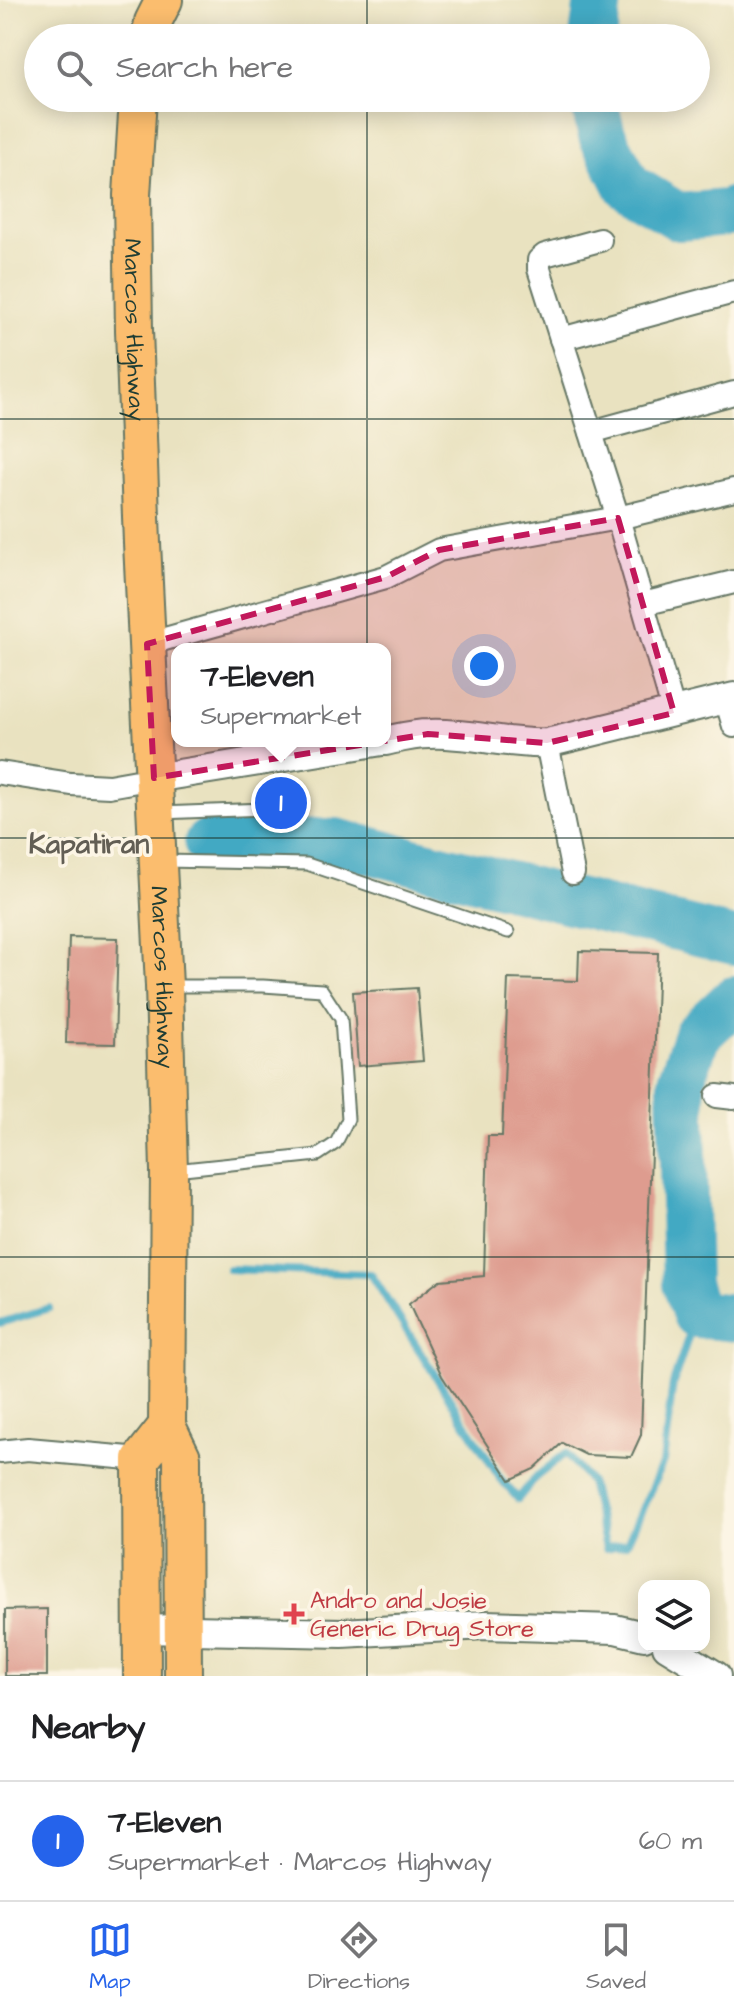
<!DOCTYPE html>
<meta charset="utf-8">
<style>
:root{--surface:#fff;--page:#f2f2f2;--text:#202124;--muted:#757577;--line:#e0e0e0;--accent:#2563eb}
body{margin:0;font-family:"Architects Daughter",sans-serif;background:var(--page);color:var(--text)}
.controls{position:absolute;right:24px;bottom:24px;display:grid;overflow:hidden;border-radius:16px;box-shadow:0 4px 20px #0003}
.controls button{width:72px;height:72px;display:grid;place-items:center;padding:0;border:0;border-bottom:2px solid var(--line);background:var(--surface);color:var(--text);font:40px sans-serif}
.you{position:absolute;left:484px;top:666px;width:28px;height:28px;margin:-20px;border:6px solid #fff;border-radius:50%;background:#1a73e8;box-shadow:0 0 0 12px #1a73e833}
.badge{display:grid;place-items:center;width:52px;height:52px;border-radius:50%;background:var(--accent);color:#fff;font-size:26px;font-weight:700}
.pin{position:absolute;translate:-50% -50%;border:4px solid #fff;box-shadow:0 2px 8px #0006}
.popup{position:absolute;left:171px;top:643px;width:220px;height:104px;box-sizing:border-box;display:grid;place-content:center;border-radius:16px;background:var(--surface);filter:drop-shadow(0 2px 6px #0005);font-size:26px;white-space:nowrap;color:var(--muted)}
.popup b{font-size:30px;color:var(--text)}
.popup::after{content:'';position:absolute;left:50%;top:100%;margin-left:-16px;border:16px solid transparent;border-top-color:var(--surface)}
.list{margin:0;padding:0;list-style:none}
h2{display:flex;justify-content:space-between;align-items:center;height:104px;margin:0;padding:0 32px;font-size:34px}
h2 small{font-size:26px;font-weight:400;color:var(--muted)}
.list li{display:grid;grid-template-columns:52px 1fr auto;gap:24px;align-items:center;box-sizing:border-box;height:120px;padding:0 32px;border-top:2px solid var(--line)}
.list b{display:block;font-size:30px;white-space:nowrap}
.list p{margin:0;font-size:26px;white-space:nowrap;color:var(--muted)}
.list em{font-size:26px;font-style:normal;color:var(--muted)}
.icon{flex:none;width:44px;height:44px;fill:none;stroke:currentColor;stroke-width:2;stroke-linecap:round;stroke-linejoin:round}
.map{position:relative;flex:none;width:734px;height:1676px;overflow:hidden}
.search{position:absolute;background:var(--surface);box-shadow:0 4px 20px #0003;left:24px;right:24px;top:24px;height:88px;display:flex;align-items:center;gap:20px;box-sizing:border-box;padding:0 28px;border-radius:44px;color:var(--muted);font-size:30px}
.sheet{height:224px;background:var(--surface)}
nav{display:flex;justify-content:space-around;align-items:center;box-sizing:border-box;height:112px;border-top:2px solid var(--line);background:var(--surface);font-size:22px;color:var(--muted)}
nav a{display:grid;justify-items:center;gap:4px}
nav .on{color:var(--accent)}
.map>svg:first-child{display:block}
</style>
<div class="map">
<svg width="734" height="1676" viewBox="0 0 734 1676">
<rect width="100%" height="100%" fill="#fcf5e5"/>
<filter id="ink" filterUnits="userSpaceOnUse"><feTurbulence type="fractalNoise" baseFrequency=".0125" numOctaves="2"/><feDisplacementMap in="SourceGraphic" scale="16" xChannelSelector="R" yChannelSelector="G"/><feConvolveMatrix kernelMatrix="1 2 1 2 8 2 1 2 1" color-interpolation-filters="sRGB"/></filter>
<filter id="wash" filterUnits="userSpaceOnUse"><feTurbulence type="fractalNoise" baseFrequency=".006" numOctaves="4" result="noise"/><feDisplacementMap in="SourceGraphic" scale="32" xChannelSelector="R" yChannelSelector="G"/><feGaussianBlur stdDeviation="1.8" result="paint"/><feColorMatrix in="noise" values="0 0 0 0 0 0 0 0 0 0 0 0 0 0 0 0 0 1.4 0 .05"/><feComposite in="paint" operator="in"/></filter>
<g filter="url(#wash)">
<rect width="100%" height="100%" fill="#e9e2c0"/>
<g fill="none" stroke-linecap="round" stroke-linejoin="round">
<!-- stream -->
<g stroke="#43a9c3" stroke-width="8">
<path d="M229,1269L371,1274L500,1478L518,1499L536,1477L566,1453L590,1482L606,1548L627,1543L663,1462L673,1383L696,1314"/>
<path d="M0,1323L49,1308"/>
</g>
<!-- river -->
<g stroke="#43a9c3" stroke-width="48">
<path d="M593,38L598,0"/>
<path d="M593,98L602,135L628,186L679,217L727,213L734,210"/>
<path d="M208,843L336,842L734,941"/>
<path d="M734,1000L697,1035L681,1081L686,1284L696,1314L734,1318"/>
</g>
</g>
<g id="blocks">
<!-- building -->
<g fill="#de9c8f">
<path d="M69,937L118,938L115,1044L66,1043Z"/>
<path d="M579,951L658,953L641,1435L631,1457L586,1455L562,1443L534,1469L510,1480L442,1376L409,1304L440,1280L484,1276L488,1136H502L508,979L578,981Z"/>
<path d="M417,988L423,1061L358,1066L353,992Z"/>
<path d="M47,1609V1676H5V1610Z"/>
</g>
</g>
</g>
<g filter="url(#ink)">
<use href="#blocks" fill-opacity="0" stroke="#667765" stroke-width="2"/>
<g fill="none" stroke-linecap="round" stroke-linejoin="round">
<!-- service casing -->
<g stroke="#667765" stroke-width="15">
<g id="service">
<path d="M160,813L265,809"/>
<path d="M164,861L307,864L508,932"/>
<path d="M168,986H263L322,990L341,1019L348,1119L336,1143L318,1155L174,1170"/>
</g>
</g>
<!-- minor casing -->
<g stroke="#667765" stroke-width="26">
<g id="minor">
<path d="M600,240L545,255L539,260V269L618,518L674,713"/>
<path d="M561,339L734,292"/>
<path d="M591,432L734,393"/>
<path d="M643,604L734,582"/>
<path d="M147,644L386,577L439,550L618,518L734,490"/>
<path d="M726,699L734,726"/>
<path d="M547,743L573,873"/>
<path d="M0,773L71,784L109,786L154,778"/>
<path d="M717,1096L734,1098"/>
<path d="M0,1452L28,1449L141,1459"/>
</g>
</g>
<!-- tertiary casing -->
<g stroke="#667765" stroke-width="32">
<g id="tertiary">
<path d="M385,741C399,738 414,734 429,734C469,732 508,745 547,743L734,697"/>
<path d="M154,778L382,741"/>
<path d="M141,1629L342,1633L485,1625L615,1629L644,1636"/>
<path d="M667,1646L716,1676"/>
</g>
</g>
<!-- primary casing -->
<g stroke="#667765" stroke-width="40">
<g id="primary">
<path d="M150,38L153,22L164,0"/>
<path id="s1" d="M138,98L132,195L134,330L142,543L164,986L169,1171L167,1426L182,1457L183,1676"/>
<path d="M142,1676L141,1459L167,1426"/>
</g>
</g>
<!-- service -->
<use href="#service" stroke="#fff" stroke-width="11"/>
<!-- minor -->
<use href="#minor" stroke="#fff" stroke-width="22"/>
<!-- tertiary -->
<use href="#tertiary" stroke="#fff" stroke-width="28"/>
<!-- primary -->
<use href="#primary" stroke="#fbbd6e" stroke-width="36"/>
</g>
</g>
<!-- marked area -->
<path fill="#c2185b" fill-opacity="0.2" stroke="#c2185b" stroke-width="6" stroke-dasharray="16 10" stroke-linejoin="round" d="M618,518L674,713L547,743L428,734L154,778L147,644L386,577L439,550Z"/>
<!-- grid -->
<path fill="none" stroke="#1f3d34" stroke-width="2" stroke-opacity="0.55" d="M367,0V38M367,98V1676M0,419H734M0,838H734M0,1257H734"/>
<!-- markers -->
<path fill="#e0444e" stroke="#fcf5e5" stroke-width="3" d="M290 1602h8v8h8v8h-8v8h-8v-8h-8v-8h8z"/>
<g text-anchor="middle" stroke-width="7" stroke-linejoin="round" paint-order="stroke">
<!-- street labels -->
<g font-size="24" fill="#1f3d34" stroke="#fcf5e5">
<text dy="8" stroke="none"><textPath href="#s1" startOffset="232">Marcos Highway</textPath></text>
<text dy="8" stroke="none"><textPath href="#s1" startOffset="880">Marcos Highway</textPath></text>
</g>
<!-- health labels -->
<g font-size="24" fill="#be3a42" stroke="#fcf5e5" text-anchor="start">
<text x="310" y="1608">Andro and Josie<tspan x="310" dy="28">Generic Drug Store</tspan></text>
</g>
<!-- quarter labels -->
<g font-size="28" font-weight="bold" fill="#625e54" stroke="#fcf5e5">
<text x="89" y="853">Kapatiran</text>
</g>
</g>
</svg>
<div class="controls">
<button><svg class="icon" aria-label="layers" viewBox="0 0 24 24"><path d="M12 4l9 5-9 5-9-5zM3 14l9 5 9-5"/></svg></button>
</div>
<div class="you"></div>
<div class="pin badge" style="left:281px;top:803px">1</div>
<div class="popup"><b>7-Eleven</b>Supermarket</div>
<div class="search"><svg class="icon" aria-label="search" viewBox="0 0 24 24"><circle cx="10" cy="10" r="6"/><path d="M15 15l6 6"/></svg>Search here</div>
</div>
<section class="sheet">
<h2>Nearby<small></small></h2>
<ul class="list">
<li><span class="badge">1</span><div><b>7-Eleven</b><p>Supermarket · Marcos Highway</p></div><em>60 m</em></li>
</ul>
</section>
<nav>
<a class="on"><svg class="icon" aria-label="map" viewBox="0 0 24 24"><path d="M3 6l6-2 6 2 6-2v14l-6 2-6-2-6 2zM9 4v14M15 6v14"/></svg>Map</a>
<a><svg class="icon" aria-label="directions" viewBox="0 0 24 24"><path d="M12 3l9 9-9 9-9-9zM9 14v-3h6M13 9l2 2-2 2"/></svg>Directions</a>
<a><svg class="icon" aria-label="saved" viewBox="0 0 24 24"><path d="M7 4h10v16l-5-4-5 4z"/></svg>Saved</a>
</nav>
